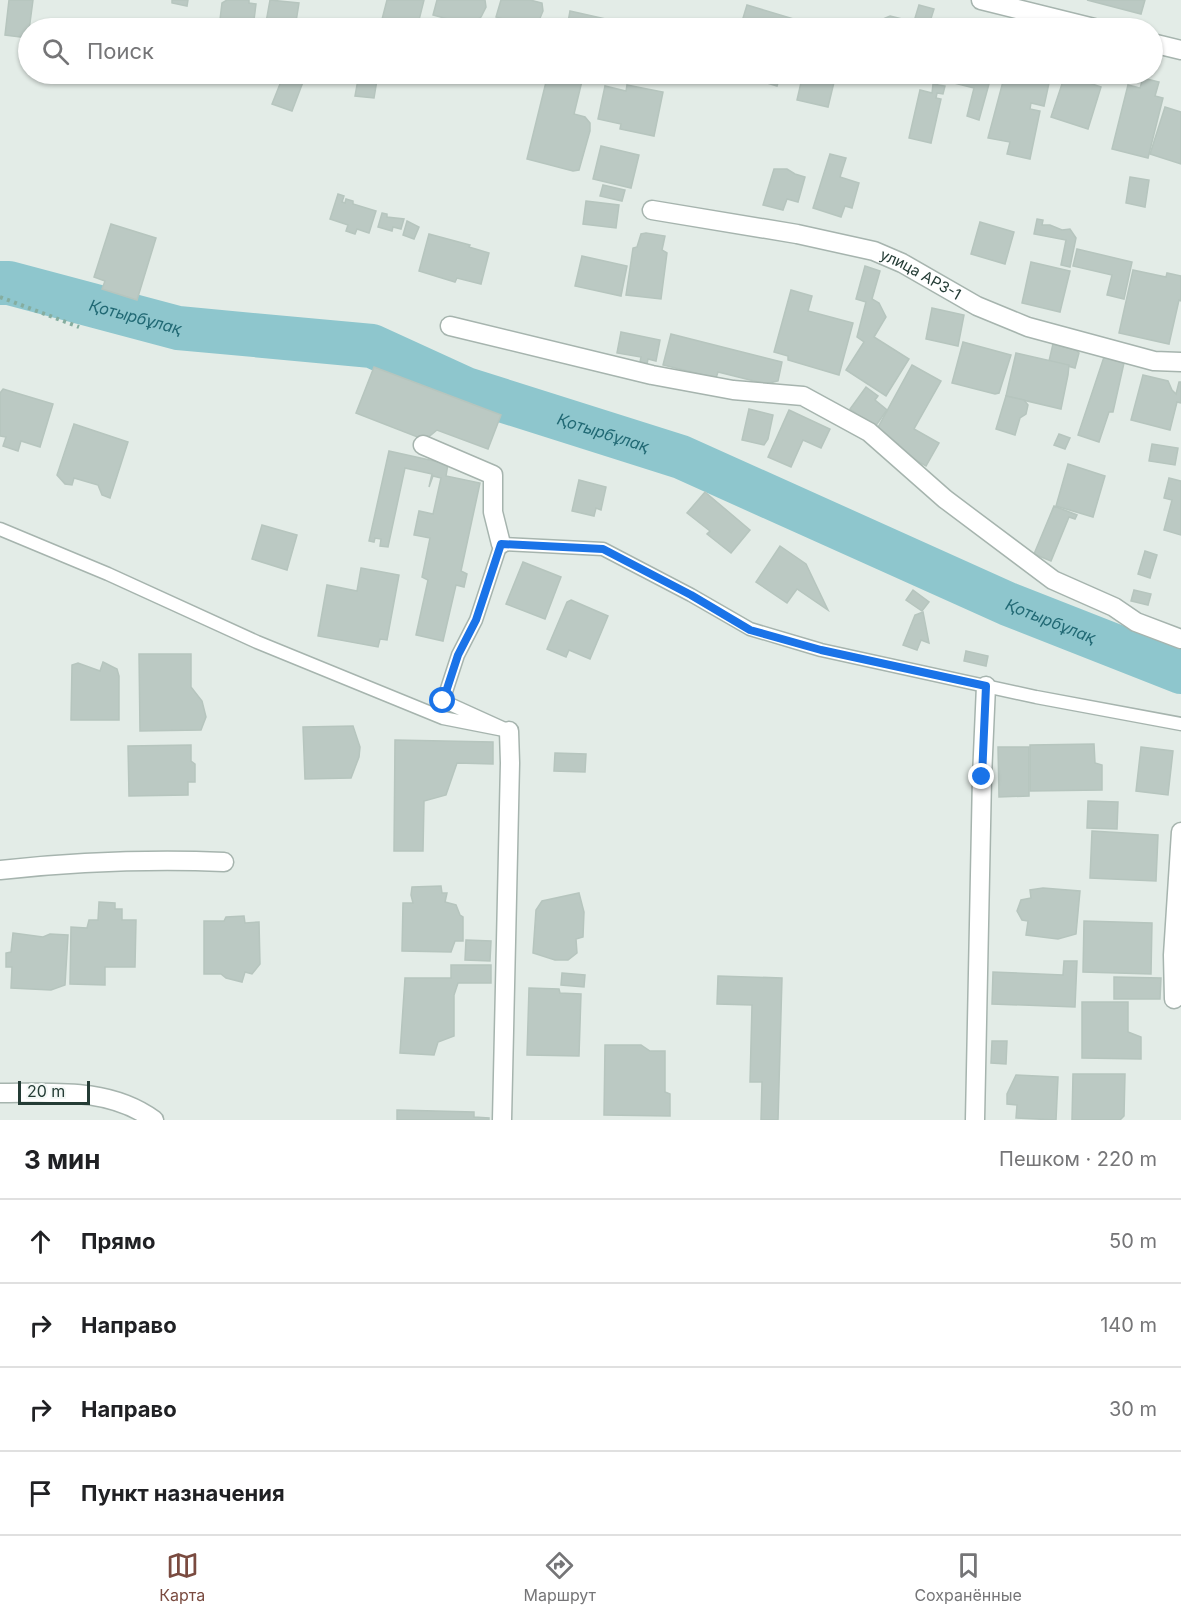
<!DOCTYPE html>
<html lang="ru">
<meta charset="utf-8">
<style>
:root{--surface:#fff;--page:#f2f2f2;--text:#202124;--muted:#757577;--line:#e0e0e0;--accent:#7a4b40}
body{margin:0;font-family:Inter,sans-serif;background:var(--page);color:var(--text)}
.scale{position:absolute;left:18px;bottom:15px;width:72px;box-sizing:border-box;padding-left:6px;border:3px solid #243c35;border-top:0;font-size:16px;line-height:21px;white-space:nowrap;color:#243c35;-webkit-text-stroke:4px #f3f8f6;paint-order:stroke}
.stop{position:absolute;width:18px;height:18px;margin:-14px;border:4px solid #1a73e8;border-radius:50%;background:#fff}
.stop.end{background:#1a73e8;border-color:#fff;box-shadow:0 2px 6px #0008}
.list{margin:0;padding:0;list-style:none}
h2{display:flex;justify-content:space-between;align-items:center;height:78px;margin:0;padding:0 24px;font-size:26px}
h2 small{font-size:20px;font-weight:400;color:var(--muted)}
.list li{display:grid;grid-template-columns:39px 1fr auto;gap:18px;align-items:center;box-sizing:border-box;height:84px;padding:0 24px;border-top:2px solid var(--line)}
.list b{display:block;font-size:22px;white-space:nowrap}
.list em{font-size:20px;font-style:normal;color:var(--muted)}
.icon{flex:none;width:33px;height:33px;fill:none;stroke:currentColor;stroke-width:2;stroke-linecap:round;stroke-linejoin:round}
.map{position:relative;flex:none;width:1181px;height:1120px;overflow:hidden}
.search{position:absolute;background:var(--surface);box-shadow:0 2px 4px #0004;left:18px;right:18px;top:18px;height:66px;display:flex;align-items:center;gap:15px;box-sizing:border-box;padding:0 21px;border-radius:33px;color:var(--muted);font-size:22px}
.sheet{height:414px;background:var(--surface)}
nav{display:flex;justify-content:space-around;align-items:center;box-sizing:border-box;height:84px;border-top:2px solid var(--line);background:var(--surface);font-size:16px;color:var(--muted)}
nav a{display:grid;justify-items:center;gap:3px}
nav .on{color:var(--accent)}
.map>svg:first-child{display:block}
</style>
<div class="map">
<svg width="1181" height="1120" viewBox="0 0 1181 1120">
<rect width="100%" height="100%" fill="#e3ece7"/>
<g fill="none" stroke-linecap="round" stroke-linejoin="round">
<!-- river -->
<path stroke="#8ec6cd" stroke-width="44" id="s1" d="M0,283H9L178,328L372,346L466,389L681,457L1008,604L1181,672"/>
</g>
<!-- building -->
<g fill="#bbc9c3" stroke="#b6c5be" stroke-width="1.5">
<path d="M9,0H33L28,38L5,35Z"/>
<path d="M172,0H188L187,6L172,3Z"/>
<path d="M227,0H249V3L256,4L253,28H219L222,3Z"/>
<path d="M270,0L299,3L295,28H265Z"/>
<path d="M387,0H424L417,28L380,27Z"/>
<path d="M437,0H485L486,7L481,17L474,22L473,26L433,15Z"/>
<path d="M501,0H530L542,3L543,11L538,23L532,28L496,17Z"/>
<path d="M1087,0H1145L1141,14Z"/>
<path d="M747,5L797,20L795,28H740Z"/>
<path d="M919,5L934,9L928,28H912Z"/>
<path d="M570,11L606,19L604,28H567Z"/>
<path d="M890,16L902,19L909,25L908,28H870L871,24Z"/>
<path d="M632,20L666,28H630Z"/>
<path d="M977,22L996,28H975Z"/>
<path d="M284,74H306L292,111L272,104Z"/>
<path d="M359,74H378L374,98L355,96Z"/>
<path d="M548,74L582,81L574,114L585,117L590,123V131L579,170L573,171L527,159Z"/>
<path d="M641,74H666L662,79Z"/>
<path d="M678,74H729L727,83Z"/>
<path d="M762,74H781L777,86L760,81Z"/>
<path d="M803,74H836L828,107L797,100Z"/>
<path d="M926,74H981L979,81L989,84L979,120L967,116L974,88L926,76Z"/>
<path d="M1005,74H1051L1044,106L1031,103L1030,109L1040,111L1030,159L1007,154L1010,142L988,138Z"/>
<path d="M1086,74H1106L1105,79Z"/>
<path d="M1072,77L1101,87L1088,129L1051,117L1064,78Z"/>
<path d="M1143,78L1159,82L1155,96L1163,98L1148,158L1112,149L1128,85L1140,88Z"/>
<path d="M933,84L945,86L943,94L937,93L936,98L941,99L931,143L909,138L920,90L932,93Z"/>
<path d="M627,85L663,92L654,136L620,129L621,124L598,119L605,86L626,91Z"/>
<path d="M1165,107L1181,112V164L1150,154Z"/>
<path d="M601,146L639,155L631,188L593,179Z"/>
<path d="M830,154L846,158L840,177L859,183L852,208L845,206L841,217L813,208Z"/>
<path d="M774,169H787L795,174L805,177L798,202L787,199L783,210L763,205Z"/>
<path d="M1130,177L1149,180L1145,207L1126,203Z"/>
<path d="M603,185L625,190L622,201L600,196Z"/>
<path d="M338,194L344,196L342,202L345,203L346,199L353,201V204L376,211L369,233L357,229L355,234L346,231L348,225L330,219Z"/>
<path d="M586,201L619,205L616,228L583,224Z"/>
<path d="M382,213L387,214V217L404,219L401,229L393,227L392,231L378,227Z"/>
<path d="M1037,219L1043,220L1042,225H1050L1062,230L1070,229L1076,238L1070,267L1061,265L1066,240L1034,234Z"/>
<path d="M407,221L419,227L414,239L403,235Z"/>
<path d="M980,222L1014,232L1005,264L971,254Z"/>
<path d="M111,224L156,238L137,300L102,289L105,281L94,277Z"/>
<path d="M646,233L665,236L662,250L667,253L661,299L626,295L633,248L637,247L641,234Z"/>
<path d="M429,234L470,245L469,247L489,253L481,284L457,278L455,282L419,271Z"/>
<path d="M1077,249L1132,262L1124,299L1107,295L1112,275L1073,266Z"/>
<path d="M582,256L627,266L621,296L575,286Z"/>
<path d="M1031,262L1070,271L1060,312L1022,303Z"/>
<path d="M865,266L880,271L872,299L879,303L886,317L874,337L909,359L886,396L846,370L864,342L857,337L866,302L856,299Z"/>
<path d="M1133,270L1166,277L1167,273L1181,276V301L1179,300L1169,344L1119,333Z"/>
<path d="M791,290L812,296L808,311L853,323L839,375L788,360V356L774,352Z"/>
<path d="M932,308L964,315L958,346L926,339Z"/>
<path d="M621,332L660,340L656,361L648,359L647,364L640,362L641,357L617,353Z"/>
<path d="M671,334L782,362L778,381L766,384L718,372L716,378L663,365Z"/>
<path d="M963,342L1011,355L999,393L995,394L952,383Z"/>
<path d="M1053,344L1076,350L1079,353L1075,368L1049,361Z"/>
<path d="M1016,353L1069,365L1068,375L1061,409L1006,396Z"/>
<path d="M1104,357L1124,363L1113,412H1109L1099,442L1078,435Z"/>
<path d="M912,365L941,381L914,429L939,443L926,466L896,449L898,444L876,431Z"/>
<path d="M374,367L501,415L488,449L437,430L425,440L356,413Z"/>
<path d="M1143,375L1168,381L1172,390L1176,394L1179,382H1181V403L1177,402L1170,430L1131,420Z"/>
<path d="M866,387L878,396L875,400L887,410L875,427L850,409Z"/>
<path d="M3,389L53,404L40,447L21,441L18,451L3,446L6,437L0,436V393Z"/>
<path d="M1006,396L1024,400L1028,405L1026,414L1020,418L1015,435L996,429Z"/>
<path d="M749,409L773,415L768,439L764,445L742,440Z"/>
<path d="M789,410L830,429L821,448L803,440L791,467L768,457Z"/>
<path d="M74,424L128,442L110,498L102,495L98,485L74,478L72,485L65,484L57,475Z"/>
<path d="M1059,434L1070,438L1065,449L1054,445Z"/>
<path d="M1152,444L1178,448L1175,465L1149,461Z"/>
<path d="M389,451L448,464L446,476L480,483L461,571L467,574L464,587L456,585L443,641L416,635L428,580L422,577L430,538L414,535L419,511L433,514L441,478L433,476L429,487L432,474L405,468L388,547L380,546L381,539L375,538L374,542L369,541Z"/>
<path d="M1068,464L1105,476L1093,517L1056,506Z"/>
<path d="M1169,478L1181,481V535L1164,530L1172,500L1164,498Z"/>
<path d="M579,480L606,487L601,510L596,508L594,516L572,511Z"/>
<path d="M705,492L750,530L731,553L707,534L710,531L687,513Z"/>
<path d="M1054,506L1077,515L1075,519L1069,517L1051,561L1034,554Z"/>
<path d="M262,525L297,535L287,570L252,559Z"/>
<path d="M780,546L806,564L828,610L797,589L787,603L756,582Z"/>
<path d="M1145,551L1157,555L1150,578L1138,574Z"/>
<path d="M523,562L561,577L545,619L506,604Z"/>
<path d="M361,568L399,575L387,640L380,639L378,647L318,636L327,585L357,591Z"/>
<path d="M913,590L929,602L922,611L906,600Z"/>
<path d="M1134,590L1151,594L1148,605L1131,601Z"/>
<path d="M571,600L608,616L590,659L569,650L566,657L547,649L567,602Z"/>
<path d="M923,612L929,643L921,640L917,650L903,645L915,615Z"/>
<path d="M966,651L988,656L986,666L964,661Z"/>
<path d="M139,654H191V687L202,701L206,717L201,730L140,731Z"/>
<path d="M103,662L117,669L119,676V720H71L72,665L78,663L100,671Z"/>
<path d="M353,726L360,747L359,757L351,778L305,779L303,727Z"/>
<path d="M395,740L493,742V764L457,763L446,795L424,801L423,851H394Z"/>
<path d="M1094,744L1095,763L1102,765V790L1030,791V745Z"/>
<path d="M191,745V761L195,764V782H188V795L129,796L128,746Z"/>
<path d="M998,747H1029V796L999,797Z"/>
<path d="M1141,747L1173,751L1168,795L1136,791Z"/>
<path d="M555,753L586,754L585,772L554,771Z"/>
<path d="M1088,801L1118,802L1117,829L1087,828Z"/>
<path d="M1092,831L1158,835L1156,881L1090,878Z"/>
<path d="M441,886L442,893H447L445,902L456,905L460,915L463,917V941H455L451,952L402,951L403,903H413L411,895L412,887Z"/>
<path d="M1043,888L1080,891L1076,934L1058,939L1026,935L1028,921L1022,920L1017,911L1021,900L1031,898L1030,890Z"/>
<path d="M579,893L584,912L583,937L576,939L577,953L568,960H555L533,953L536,910L542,901Z"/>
<path d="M99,902L115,903V909H122V920H136L135,967H105V985L70,984L71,927L87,928L89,920H98Z"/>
<path d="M244,916L245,923L259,922L260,964L252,974L245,972L242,982L226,978L221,974H204V921H224L226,917Z"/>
<path d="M1084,921L1152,923L1151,974L1083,972Z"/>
<path d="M13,933L43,937L50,934L68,935L65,985L51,990L11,988L12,967H6V953L11,952Z"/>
<path d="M466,940L491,941L490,961L465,960Z"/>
<path d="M1064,961H1077L1075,1007L992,1004L993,972L1063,975Z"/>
<path d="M451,965H491V983H458L454,995V1036L438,1042L434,1055L400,1053L405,978H451Z"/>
<path d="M562,973L585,975L584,987L561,985Z"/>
<path d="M718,976L782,978L778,1120H761L762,1082H750L752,1005L717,1004Z"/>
<path d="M1114,977L1161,978L1160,999H1114Z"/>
<path d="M529,988L559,989L560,993L581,994L579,1056L527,1055Z"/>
<path d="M1082,1002H1128V1032L1141,1037V1059L1082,1058Z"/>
<path d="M992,1041H1007L1006,1064L991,1063Z"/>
<path d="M605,1045H641L650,1051H665V1092L670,1094V1116L604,1115Z"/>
<path d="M1073,1074H1125L1124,1116L1120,1120H1072Z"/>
<path d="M1016,1075L1058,1077L1056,1120L1016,1118L1017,1105L1007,1104V1094Z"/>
<path d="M397,1110L474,1112V1117L489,1118V1120H397Z"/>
</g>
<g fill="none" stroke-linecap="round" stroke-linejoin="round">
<!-- lane casing -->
<g stroke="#a6b4ae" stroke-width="15">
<path id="lane" d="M0,529L108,574L257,642L443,718L509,731L443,701L458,655L476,620L501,544L603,549L691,595L750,629L821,650L1036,697L1181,724"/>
</g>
<!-- street casing -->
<g stroke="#a6b4ae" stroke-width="21">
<g id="street">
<path d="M981,0L1094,28"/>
<path d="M1152,43L1181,50"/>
<path id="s2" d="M652,210L797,234L874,251L902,263L977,306L1028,327L1154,361L1181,362"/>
<path d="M450,326L652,375L733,390L803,396L869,432L945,499L1053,580L1114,607L1136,622L1181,639"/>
<path d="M423,445L493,475V512L501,544"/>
<path d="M0,870C75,862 149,859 224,862"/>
<path d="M1174,999L1173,955L1181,832"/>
<path d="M0,1093C52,1093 109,1087 154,1120"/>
<path d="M502,1120L510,763L509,731"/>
<path d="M975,1120L982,777L986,686"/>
</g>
</g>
<!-- path -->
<path stroke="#85ad9f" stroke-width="4" stroke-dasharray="3 4.5" stroke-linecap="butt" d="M0,297L79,327"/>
<!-- lane -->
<use href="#lane" stroke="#fff" stroke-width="12"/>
<!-- street -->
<use href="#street" stroke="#fff" stroke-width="18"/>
</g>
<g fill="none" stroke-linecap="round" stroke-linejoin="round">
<!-- route -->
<path stroke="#1a73e8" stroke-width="8" d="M443,701L458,655L476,620L501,544L603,549L691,595L750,630L821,650L986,686L982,777"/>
</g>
<g text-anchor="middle" stroke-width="4.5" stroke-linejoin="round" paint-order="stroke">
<!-- street labels -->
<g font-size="15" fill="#243c35" stroke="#f3f8f6">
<text dy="5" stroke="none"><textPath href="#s2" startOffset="278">улица АРЗ-1</textPath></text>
</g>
<!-- water labels -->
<g font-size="16" font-style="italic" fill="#216974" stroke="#f3f8f6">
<text dy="6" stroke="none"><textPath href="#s1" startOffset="140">Қотырбұлақ</textPath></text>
<text dy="6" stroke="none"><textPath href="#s1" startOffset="626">Қотырбұлақ</textPath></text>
<text dy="6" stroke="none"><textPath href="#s1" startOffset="1112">Қотырбұлақ</textPath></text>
</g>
</g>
</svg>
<div class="scale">20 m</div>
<div class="stop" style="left:443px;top:701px"></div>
<div class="stop end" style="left:982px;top:777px"></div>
<div class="search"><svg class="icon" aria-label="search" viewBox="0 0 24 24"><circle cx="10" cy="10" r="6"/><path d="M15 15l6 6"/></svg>Поиск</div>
</div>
<section class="sheet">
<h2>3 мин<small>Пешком · 220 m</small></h2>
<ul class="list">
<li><svg class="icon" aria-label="ahead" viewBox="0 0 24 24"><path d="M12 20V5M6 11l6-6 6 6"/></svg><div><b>Прямо</b></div><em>50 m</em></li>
<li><svg class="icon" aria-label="right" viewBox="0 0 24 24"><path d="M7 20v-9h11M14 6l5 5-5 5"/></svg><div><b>Направо</b></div><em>140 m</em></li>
<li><svg class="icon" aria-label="right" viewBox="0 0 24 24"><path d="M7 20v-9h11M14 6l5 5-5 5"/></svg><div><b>Направо</b></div><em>30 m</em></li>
<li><svg class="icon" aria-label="arrive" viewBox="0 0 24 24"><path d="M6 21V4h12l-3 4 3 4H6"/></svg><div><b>Пункт назначения</b></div></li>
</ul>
</section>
<nav>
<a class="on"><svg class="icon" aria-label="map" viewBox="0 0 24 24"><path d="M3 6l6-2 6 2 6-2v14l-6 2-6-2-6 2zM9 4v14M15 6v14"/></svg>Карта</a>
<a><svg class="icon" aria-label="directions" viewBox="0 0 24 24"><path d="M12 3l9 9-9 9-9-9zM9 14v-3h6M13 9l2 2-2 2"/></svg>Маршрут</a>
<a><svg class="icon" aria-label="saved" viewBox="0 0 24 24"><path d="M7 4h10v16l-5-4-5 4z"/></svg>Сохранённые</a>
</nav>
